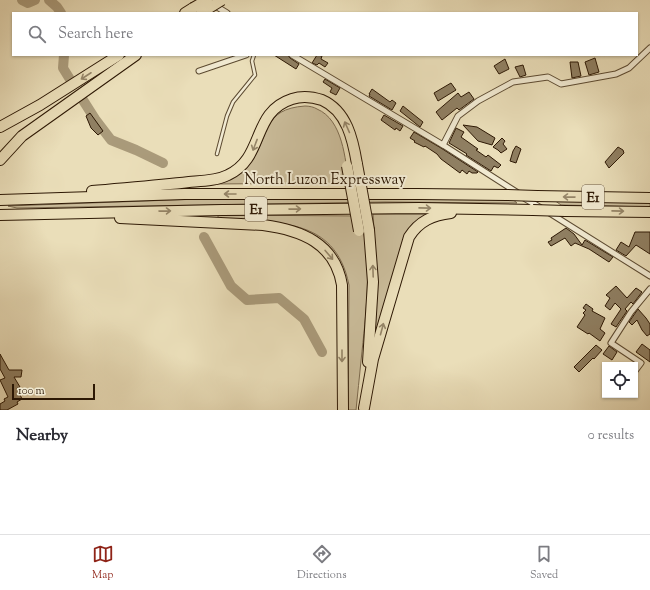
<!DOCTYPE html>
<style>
:root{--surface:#fff;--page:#f2f2f3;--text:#2b2b33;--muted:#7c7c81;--line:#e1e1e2;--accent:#8f2418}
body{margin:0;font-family:"Sorts Mill Goudy",serif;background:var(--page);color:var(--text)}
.controls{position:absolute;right:12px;bottom:12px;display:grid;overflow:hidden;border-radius:0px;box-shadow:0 1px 3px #0004}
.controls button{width:36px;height:36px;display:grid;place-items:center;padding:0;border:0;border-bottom:1px solid var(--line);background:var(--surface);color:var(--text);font:20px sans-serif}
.scale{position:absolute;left:12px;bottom:10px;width:83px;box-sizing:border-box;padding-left:4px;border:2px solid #2d1804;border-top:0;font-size:11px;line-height:14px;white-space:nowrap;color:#2d1804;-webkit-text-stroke:3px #f1ead2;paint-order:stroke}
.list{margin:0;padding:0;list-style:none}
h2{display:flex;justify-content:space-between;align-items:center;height:52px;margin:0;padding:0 16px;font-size:17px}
h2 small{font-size:13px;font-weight:400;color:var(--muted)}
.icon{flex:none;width:22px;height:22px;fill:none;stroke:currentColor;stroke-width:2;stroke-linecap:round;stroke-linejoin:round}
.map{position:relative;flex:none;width:650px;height:410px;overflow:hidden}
.search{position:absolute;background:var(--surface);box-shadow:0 1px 3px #0004;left:12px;right:12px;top:12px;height:44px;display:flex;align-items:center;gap:10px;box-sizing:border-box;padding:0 14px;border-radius:0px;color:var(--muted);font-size:15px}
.sheet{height:124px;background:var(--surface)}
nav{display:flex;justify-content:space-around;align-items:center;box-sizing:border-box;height:56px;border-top:1px solid var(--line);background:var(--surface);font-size:11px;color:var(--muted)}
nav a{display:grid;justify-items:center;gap:2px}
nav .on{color:var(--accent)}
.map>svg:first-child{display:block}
</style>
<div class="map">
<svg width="650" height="410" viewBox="0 0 650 410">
<rect width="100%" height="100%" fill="#eadeb9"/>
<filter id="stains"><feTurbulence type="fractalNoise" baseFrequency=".005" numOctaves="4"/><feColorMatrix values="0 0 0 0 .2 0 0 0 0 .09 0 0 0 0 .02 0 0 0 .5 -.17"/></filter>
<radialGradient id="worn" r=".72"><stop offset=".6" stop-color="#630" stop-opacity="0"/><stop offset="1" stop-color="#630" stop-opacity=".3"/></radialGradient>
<!-- green -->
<g fill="#cabc9a" stroke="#7c6a4f">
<path d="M305,106C309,106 314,107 317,109C343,120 345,159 349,183L213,184C225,178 243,173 251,162C270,135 262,109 305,106Z"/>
<path d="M511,198L517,203L385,202L17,208L8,206L200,199Z"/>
<path d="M554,200L650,203V207L561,205Z"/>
<path d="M373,214H426V216L421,218L374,342L377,274Z"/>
<path d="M218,215L360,216C373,264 366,312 361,361C359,377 358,394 356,410H348L349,285C335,215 274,223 218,220Z"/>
</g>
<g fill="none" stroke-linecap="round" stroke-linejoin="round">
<!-- river -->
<g stroke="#aa9b7b" stroke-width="10">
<path d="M22,0L28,3L35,0"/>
<path d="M49,0L57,7L61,13"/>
<path d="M64,55L63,68L71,81"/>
<path d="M81,97L95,119L111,140L136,150L163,163"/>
<path d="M204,237L231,286L247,300L279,298L304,319L322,352"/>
</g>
</g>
<!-- building -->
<g fill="#8f7f62" stroke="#2d1804">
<path d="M274,55H288L290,58L299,64L296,69Z"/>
<path d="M317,55L322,56L321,59L328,63L325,67L319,63L317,65L312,63Z"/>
<path d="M595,58L599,72L589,75L585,62Z"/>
<path d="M505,59L509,69L499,74L494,66Z"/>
<path d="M570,62H578L581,76L572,78Z"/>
<path d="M523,65L526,75L520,77L515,67Z"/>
<path d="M325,79L340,88L336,95L330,92L332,88L323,82Z"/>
<path d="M451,83L456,90L438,101L434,93Z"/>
<path d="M372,89L390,102L392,100L396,103L392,110L369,96L370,94H369Z"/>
<path d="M469,92L474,99L459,110L457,108L442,120L436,112L458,93L461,97Z"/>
<path d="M403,106L423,122L420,127L400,111Z"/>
<path d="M90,113L103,131L98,135L91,128L86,116Z"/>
<path d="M384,115L403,126L400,131L396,128L395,130L381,120Z"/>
<path d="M463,125L477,127L495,138L492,145L478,141Z"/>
<path d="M456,128L464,132L461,137L478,149L476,150L486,157L488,155L501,165L498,168L494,166L491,171L466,155L467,154L449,143Z"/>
<path d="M414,132L441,148L478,172L477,173H472L469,171L467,174L462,170L460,173L441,159L437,154L425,146L424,147L414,142L415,141L410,138Z"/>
<path d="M502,138L505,141L503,144L507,149L501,153L498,150L493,147Z"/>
<path d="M516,146L521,149L516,163L510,161L513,151Z"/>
<path d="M618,147L623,150L624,153L609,168L605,162Z"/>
<path d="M566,228L574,234L582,245L585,240L613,257L609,262L589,249L575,243L571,246L565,238L551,246L548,242L552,240L551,238Z"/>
<path d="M635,232H650V254L636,245L626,256L616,250L621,242L629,247Z"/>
<path d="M616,286L627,298L636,288L642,292L633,304L631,302L625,309L627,311L616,327L611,324L621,309L615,303L610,310L605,306L610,298L606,295Z"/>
<path d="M586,304L593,309L592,311L605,318L600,329L605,333L600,341L589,333L588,334L577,327L585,315L583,313L586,310L583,308Z"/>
<path d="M638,309L646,318L650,324V334L647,336L642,330L637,320L632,325L629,322Z"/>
<path d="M642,344L650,350V362L636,352Z"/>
<path d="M596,345L602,350L594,359L593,358L579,372L574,367Z"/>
<path d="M609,346L617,352L612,360L603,354Z"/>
<path d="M0,354L9,370H22L21,377H14L20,387L17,388L22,399L17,402L18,404L7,410H0V404L5,401L4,399L8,397L0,380L5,378L0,369Z"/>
</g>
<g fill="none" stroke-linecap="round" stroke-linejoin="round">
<!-- lane casing -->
<g stroke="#5c4a31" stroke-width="4.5">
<path id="lane" d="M217,154L227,116L233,102L255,75L252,61L254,55"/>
</g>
<!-- street casing -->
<g stroke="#5c4a31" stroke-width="7">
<g id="street">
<path d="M214,5L227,13"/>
<path d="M292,55L443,145L518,193"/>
<path d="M199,71L246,55"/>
<path d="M443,145L458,116L478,101L513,82L548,77L561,84L616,74L629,68L650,48"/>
<path d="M524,198L541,208"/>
<path d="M548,212L650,276"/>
<path d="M635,371L641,363L611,343L631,312L650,289"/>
</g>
</g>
<!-- highway casing -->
<g stroke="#2d1804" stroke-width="12">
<g id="highway">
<path d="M185,13L193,8"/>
<path d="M0,127L40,105L119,55"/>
<path d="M0,160L22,136L136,55"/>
<path d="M92,191C124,188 156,186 189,182C201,181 216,181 228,175C265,158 251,112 292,99C301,96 313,97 322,100C347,111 353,140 357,164"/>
<path d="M537,196L650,198"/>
<path d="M0,200L184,194H418L507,195"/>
<path d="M565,211L650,212"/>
<path d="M0,215L222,210L419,208L533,210"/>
<path d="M120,218L263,225C301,230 335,243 342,285L343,410"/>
<path d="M368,362L373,282L369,230"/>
<path d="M364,408L373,359L409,237C419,221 433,215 451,213"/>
</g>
</g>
<!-- lane -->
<use href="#lane" stroke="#f1ead2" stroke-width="2.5"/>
<!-- street -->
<use href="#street" stroke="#f1ead2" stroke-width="5"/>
<!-- highway -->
<use href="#highway" stroke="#eadeb9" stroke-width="10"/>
<!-- highway-bridge casing -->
<g stroke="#2d1804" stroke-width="12" stroke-linecap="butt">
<g id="highway-bridge">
<path d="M193,8L207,0"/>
<path d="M201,13L222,0"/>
<path d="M357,164L369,230"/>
<path d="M347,166L359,231"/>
<path d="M507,195L537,196"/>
<path d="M533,210L565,211"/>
</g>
</g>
<!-- highway-bridge -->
<use href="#highway-bridge" stroke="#eadeb9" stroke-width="10"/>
</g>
<!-- one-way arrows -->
<defs><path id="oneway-shaft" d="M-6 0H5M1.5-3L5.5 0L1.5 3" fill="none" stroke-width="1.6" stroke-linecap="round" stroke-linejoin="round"/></defs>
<g stroke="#958568">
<use href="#oneway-shaft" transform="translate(86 76) rotate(147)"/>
<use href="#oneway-shaft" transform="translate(347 127) rotate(-114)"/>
<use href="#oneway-shaft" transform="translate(255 145) rotate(111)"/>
<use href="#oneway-shaft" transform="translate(230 194) rotate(180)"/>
<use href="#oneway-shaft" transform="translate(569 197) rotate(-179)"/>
<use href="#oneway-shaft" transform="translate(425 208) rotate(1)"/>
<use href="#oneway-shaft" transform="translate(295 209) rotate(-1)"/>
<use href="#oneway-shaft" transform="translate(165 211) rotate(-1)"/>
<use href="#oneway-shaft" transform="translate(618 211) rotate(1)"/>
<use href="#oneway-shaft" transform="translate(329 255) rotate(50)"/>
<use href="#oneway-shaft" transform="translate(373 271) rotate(-92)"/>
<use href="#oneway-shaft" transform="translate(382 329) rotate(-75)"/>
<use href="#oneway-shaft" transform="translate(342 356) rotate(90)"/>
</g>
<g text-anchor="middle" stroke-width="4" stroke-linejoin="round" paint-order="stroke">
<!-- shield labels -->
<g fill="#f1ead2" stroke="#685742" stroke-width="1">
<rect x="582" y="185" width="22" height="24" rx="3"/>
<rect x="245" y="197" width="22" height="24" rx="3"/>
</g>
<g font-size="14" font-weight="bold" fill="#2d1804">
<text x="593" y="202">E1</text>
<text x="256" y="214">E1</text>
</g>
<!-- street labels -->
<g font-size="15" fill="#2d1804" stroke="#f1ead2">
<text x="325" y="184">North Luzon Expressway</text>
</g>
</g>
<rect width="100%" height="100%" filter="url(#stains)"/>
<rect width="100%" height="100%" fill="url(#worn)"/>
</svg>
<div class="controls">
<button><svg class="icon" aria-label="locate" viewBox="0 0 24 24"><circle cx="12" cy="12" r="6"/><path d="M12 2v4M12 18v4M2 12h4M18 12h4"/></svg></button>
</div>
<div class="scale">100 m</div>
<div class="search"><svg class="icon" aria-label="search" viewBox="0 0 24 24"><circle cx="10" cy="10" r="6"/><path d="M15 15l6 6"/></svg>Search here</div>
</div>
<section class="sheet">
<h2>Nearby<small>0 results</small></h2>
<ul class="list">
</ul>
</section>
<nav>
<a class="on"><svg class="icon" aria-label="map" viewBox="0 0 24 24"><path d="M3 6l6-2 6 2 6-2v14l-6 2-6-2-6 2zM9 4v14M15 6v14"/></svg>Map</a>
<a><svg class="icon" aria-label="directions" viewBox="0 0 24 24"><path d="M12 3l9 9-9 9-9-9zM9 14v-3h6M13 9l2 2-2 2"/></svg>Directions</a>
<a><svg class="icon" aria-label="saved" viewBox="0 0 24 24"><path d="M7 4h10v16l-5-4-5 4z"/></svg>Saved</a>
</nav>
